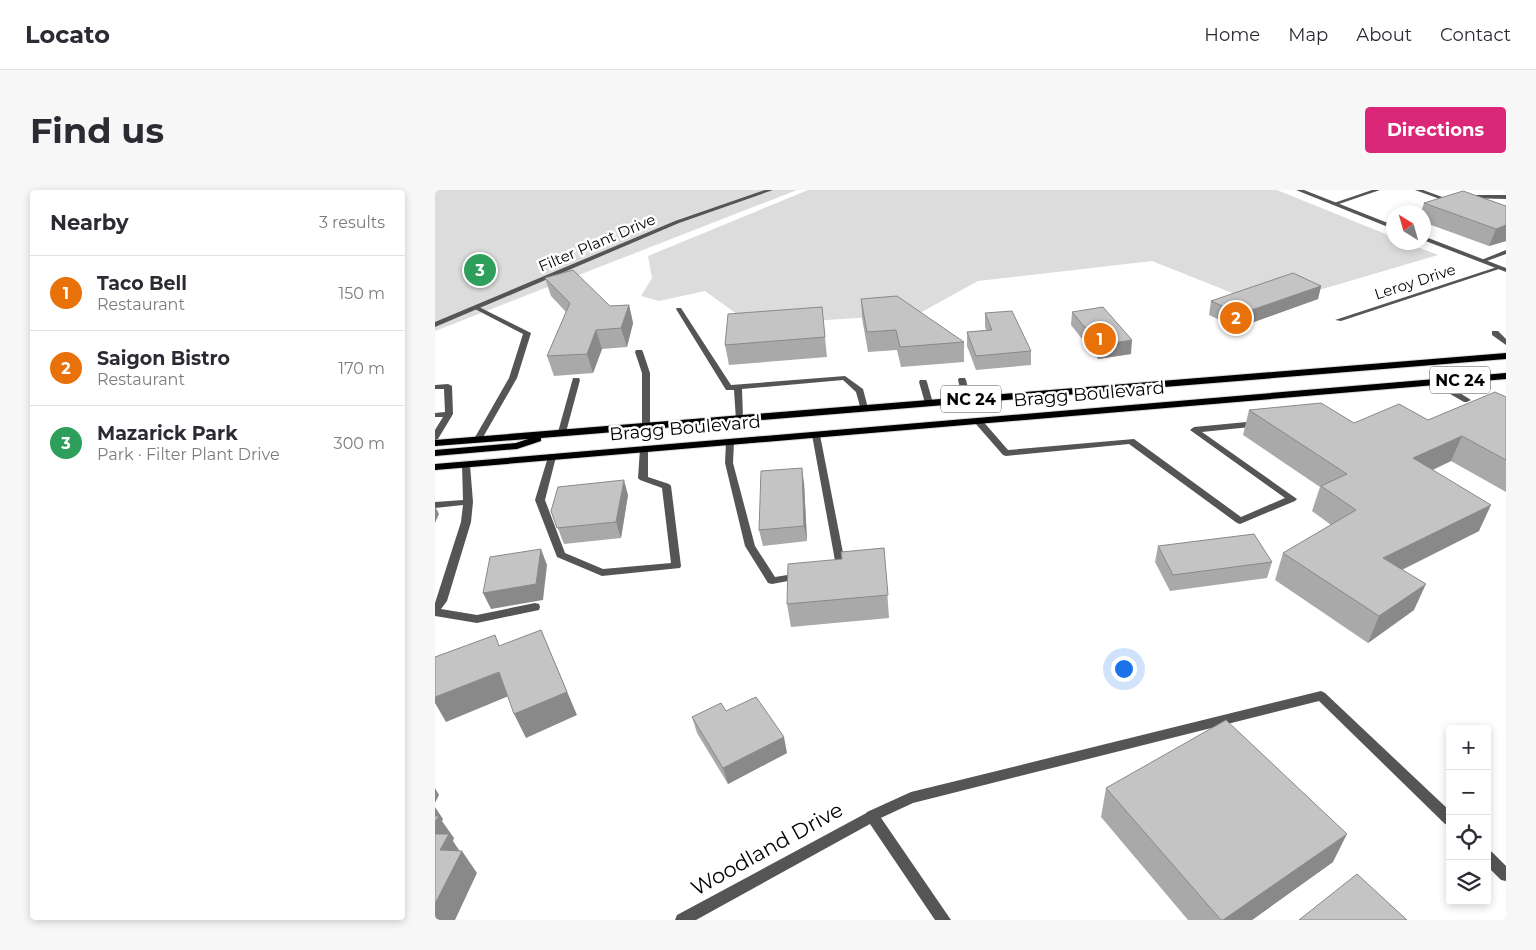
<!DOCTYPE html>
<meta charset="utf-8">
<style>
:root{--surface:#fff;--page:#f7f7f7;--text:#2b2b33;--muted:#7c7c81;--line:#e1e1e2;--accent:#db2777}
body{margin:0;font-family:Montserrat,sans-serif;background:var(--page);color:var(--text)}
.controls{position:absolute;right:15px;bottom:15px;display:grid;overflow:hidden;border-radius:5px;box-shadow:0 2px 8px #0003}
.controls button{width:45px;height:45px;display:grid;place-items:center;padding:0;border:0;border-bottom:1px solid var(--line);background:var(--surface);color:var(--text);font:25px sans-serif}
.compass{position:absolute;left:951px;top:15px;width:45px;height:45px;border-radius:50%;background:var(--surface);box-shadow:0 2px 8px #0003;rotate:323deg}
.you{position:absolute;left:688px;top:478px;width:18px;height:18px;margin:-12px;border:4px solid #fff;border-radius:50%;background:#1a73e8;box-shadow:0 0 0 8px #1a73e833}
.badge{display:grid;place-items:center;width:32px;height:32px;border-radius:50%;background:var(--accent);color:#fff;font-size:16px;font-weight:700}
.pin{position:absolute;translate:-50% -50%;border:2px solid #fff;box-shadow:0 1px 5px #0006}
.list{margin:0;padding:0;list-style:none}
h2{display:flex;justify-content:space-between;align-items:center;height:65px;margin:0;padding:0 20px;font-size:21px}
h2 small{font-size:16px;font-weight:400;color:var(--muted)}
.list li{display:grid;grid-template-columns:32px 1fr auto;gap:15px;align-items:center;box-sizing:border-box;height:75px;padding:0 20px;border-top:1px solid var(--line)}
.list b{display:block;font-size:19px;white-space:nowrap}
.list p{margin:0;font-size:16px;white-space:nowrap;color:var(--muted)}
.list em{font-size:16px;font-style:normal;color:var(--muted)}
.icon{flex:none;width:28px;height:28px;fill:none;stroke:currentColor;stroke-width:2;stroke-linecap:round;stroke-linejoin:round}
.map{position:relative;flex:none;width:1071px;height:730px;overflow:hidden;border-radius:5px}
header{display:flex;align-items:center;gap:30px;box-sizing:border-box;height:70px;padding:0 25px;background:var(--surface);border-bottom:1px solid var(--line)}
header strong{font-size:24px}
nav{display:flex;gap:28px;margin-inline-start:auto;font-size:18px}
.intro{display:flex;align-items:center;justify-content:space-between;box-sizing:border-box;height:120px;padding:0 30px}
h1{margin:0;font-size:35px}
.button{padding:12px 22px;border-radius:5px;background:var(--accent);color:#fff;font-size:18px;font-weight:700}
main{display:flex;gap:30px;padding:0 30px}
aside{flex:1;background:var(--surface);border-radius:5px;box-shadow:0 2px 8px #0003}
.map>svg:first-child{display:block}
</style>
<header>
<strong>Locato</strong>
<nav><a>Home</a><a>Map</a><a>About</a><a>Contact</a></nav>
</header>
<div class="intro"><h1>Find us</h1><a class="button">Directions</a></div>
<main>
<aside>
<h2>Nearby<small>3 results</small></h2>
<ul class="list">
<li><span class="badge" style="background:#e8710a">1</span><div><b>Taco Bell</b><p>Restaurant</p></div><em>150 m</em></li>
<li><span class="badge" style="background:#e8710a">2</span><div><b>Saigon Bistro</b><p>Restaurant</p></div><em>170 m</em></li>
<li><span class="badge" style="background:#2e9e5b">3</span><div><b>Mazarick Park</b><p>Park · Filter Plant Drive</p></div><em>300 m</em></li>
</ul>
</aside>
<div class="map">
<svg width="1071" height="730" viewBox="0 0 1071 730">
<rect width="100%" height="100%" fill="#fff"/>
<!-- green -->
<g fill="#dcdcdc">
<path d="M0,0H362L0,141Z"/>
<path d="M373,0H842L958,47V52L972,53L1003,65L830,116L717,71L543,91L483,124L317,135L270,101L224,111L206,106L217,88L213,66Z"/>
</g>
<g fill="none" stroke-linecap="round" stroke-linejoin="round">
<!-- primary casing -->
<g stroke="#dbdbdb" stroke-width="2">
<g id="primary">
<path d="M1071,163V169L106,248V251L82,259L0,266V260L81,253L93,249L0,256V250Z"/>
<path d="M1071,183V189L0,280V274Z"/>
</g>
</g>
<!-- service -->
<g fill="#555" fill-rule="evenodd">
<path d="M937,0H945L901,15L896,14Z"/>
<path d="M980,0H988L1021,12L1016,13Z"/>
<path d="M1033,5H1071V9L1031,8V6Z"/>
<path d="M1071,60V64L1049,72L1044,71Z"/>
<path d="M42,116L96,143L82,188L47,249L43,252L39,249L74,188L88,144L40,119V117Z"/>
<path d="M242,118H246L296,195L410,186L428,199L433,218L429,220H426L421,202L408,190L307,199L308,228L304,230H301L299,200H291L241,119Z"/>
<path d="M1057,141H1063L1071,149V155L1057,145Z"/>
<path d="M201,160H207L208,162L215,183V235L211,238L207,235V183L200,162Z"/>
<path d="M138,188H144L145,190L131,242L127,245L123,242Z"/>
<path d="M524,188H530L531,190L536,210L535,212H532L528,210L523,190Z"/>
<path d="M485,190H491L492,192L498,213L497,215H494L490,213L484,192Z"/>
<path d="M998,190H1004L1036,210L1032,212H1029L998,194Z"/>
<path d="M13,194L17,196L18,224L3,249L0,250V240L8,227H0V223L10,222L9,199H0V195Z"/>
<path d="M540,229H546L573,260L699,249L806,327L850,308L755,240L759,237L822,231L826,234L825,236L767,242L862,309L860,311L805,334L802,333L694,254L571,266L568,265L540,233Z"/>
<path d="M381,242L385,245L411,378L410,380L402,382L397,379L401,376L377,245Z"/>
<path d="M295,249L299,252L298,273L320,356L340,387L365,383L369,384L370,386L369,388L337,394L333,393L310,356L290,273L291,252Z"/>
<path d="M209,256L213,259V287L234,294L236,296L246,376L245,378L167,386L122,367L100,310L113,267L117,264L121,267L110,310L130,363L168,379L236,373L227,298L205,290L203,288L205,259Z"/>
<path d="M31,272L35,275L38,312L36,332L12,411L6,419L42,425L100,413L104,414L105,417L104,420L42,433L0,426V413L26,332L28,315L0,318V312L28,310L27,275Z"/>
<path d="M886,501L890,503L1015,621V636L1010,634L884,511L478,613L437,632L432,630L430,626L432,622L476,602Z"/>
<path d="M1052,660L1057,662L1071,676V691L1066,690L1052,676Z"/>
</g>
<!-- minor -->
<g fill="#555" fill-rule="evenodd">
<path d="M330,0H338L244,33L0,137V132L240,31Z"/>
<path d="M1062,77L1067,78L906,131L900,130Z"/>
<path d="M437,620L442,622L516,730H500L435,634L261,730H240L242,725Z"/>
</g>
<!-- tertiary -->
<g fill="#555" fill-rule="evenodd">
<path d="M861,0H869L958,35V39Z"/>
<path d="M988,46L1071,78V82L988,50Z"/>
</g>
<!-- primary -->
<use href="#primary" fill="#000" fill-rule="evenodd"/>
</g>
<!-- wall -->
<g fill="#a9a9a9">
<path d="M989,13L1071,16V51L1054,56L988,32V22H986Z"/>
<path d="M110,88L175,116L194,115L198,133L192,157L167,159L158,183L119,186L112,166L131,122L116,106Z"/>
<path d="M886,96L883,109L802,138L774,125L776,111Z"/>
<path d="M426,109L529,152V172L466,177L462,160L433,162L427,128Z"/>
<path d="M387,117L392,167L294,175L290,155Z"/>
<path d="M637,122L696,164L663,169L636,135Z"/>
<path d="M550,123L596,161V175L541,180L532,156V142L551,140L550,137Z"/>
<path d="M1071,207V302L1016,271L998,280L1044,341L967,380L979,420L933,453L840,390L848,363L896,335L877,321L885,297L808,245L814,220L919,233L993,230Z"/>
<path d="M369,293L372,351L328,356L324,340Z"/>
<path d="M193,305L186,348L129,354L116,321Z"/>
<path d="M723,356L837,372L832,388L735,401L720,372Z"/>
<path d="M449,358L454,428L356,437L352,414L407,369Z"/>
<path d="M291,521L352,563L293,594L262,543L257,527Z"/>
<path d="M671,598L898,672L817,730H753L666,627Z"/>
</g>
<!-- shaded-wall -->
<g fill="#898989">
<path d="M1071,35V51L1054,56L1061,39Z"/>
<path d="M886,96L883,109L802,138L805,124Z"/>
<path d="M194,115L198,133L192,157L186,138Z"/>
<path d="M161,140L167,159L158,183L152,164Z"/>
<path d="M697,150L696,164L663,169L665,155Z"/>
<path d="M1027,246L1016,271L968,293L978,268Z"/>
<path d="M367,278L369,293L372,351L369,336Z"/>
<path d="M189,290L193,305L186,348L181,332Z"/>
<path d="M1056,315L1044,341L938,394L948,368Z"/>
<path d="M0,316L4,324L0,333Z"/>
<path d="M106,359L112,375L108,410L56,419L48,403Z"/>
<path d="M991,394L979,420L933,453L944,426Z"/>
<path d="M106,440L142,525L91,548L79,524Z"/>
<path d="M64,482L76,505L11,532L0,513V507Z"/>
<path d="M349,547L352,563L293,594L288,578Z"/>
<path d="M0,598L4,605L0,613Z"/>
<path d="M0,617L8,629L7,631L19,648L18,651L26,663L27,661L42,683L20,730H0Z"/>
<path d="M912,644L898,672L817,730H788Z"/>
</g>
<!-- building -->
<g fill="#c4c4c4" stroke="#898989">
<path d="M1028,1L1071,16V35L1061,39L989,13Z"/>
<path d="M138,80L175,116L194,115L186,138L161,140L152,164L112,166L135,113L110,88Z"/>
<path d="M858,83L886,96L805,124L776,111Z"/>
<path d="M462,106L529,152L465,157L461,140L432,142L426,109Z"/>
<path d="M387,117L390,147L290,155L293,124Z"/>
<path d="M668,117L697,150L665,155L637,122Z"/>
<path d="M577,121L596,161L541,166L532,142L557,140L550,123Z"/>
<path d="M1060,202L1071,207V270L1027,246L978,268L1056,315L948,368L991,394L944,426L848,363L921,320L886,296L912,284L814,220L886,213L919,233L964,214L993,230Z"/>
<path d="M367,278L369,336L324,340L326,281Z"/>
<path d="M189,290L181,332L122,338L116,321L123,297Z"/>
<path d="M819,344L837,372L738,385L723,356Z"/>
<path d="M449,358L453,405L352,414L353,374L407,369L406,362Z"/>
<path d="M106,359L101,394L48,403L55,367Z"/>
<path d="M106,440L132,502L79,524L64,482L0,507V467L60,445L64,456Z"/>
<path d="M321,507L349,547L288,578L257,527L286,513L291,521Z"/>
<path d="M791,530L912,644L788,730H786L671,598Z"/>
<path d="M0,626H4L0,632Z"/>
<path d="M0,644H14L5,660L27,661L0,714Z"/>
<path d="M922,684L972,730H864Z"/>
</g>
<g text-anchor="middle" stroke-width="5" stroke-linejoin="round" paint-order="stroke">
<!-- far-street labels -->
<g font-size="15" fill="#000" stroke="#fff">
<text transform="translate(162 53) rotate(-23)" y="5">Filter Plant Drive</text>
<text transform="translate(980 92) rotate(-18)" y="5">Leroy Drive</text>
</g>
<!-- shield labels -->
<g fill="#fff" stroke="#4c4c4c" stroke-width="1">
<rect x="995" y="176.5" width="60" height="27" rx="4"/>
<rect x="506" y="195.5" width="60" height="27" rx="4"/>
</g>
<g font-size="16" font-weight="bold" fill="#000">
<text x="1025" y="196">NC 24</text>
<text x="536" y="215">NC 24</text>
</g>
<!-- street labels -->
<g font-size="18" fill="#000" stroke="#fff">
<text transform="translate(654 204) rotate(-5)" y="6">Bragg Boulevard</text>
<text transform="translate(250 238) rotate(-5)" y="6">Bragg Boulevard</text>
</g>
<!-- near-street labels -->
<g font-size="21" fill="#000" stroke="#fff">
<text transform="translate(332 659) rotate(-29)" y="7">Woodland Drive</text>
</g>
</g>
</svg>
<div class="controls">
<button>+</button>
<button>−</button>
<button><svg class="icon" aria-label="locate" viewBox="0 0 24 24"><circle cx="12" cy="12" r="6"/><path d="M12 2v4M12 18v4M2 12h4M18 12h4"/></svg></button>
<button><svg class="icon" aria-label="layers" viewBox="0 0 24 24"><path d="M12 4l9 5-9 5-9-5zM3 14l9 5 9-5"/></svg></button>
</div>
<svg class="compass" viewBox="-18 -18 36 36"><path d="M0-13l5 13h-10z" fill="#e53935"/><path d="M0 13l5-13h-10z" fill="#7c7c81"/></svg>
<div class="you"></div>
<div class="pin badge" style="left:665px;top:149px;background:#e8710a">1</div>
<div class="pin badge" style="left:801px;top:128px;background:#e8710a">2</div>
<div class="pin badge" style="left:45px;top:80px;background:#2e9e5b">3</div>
</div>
</main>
